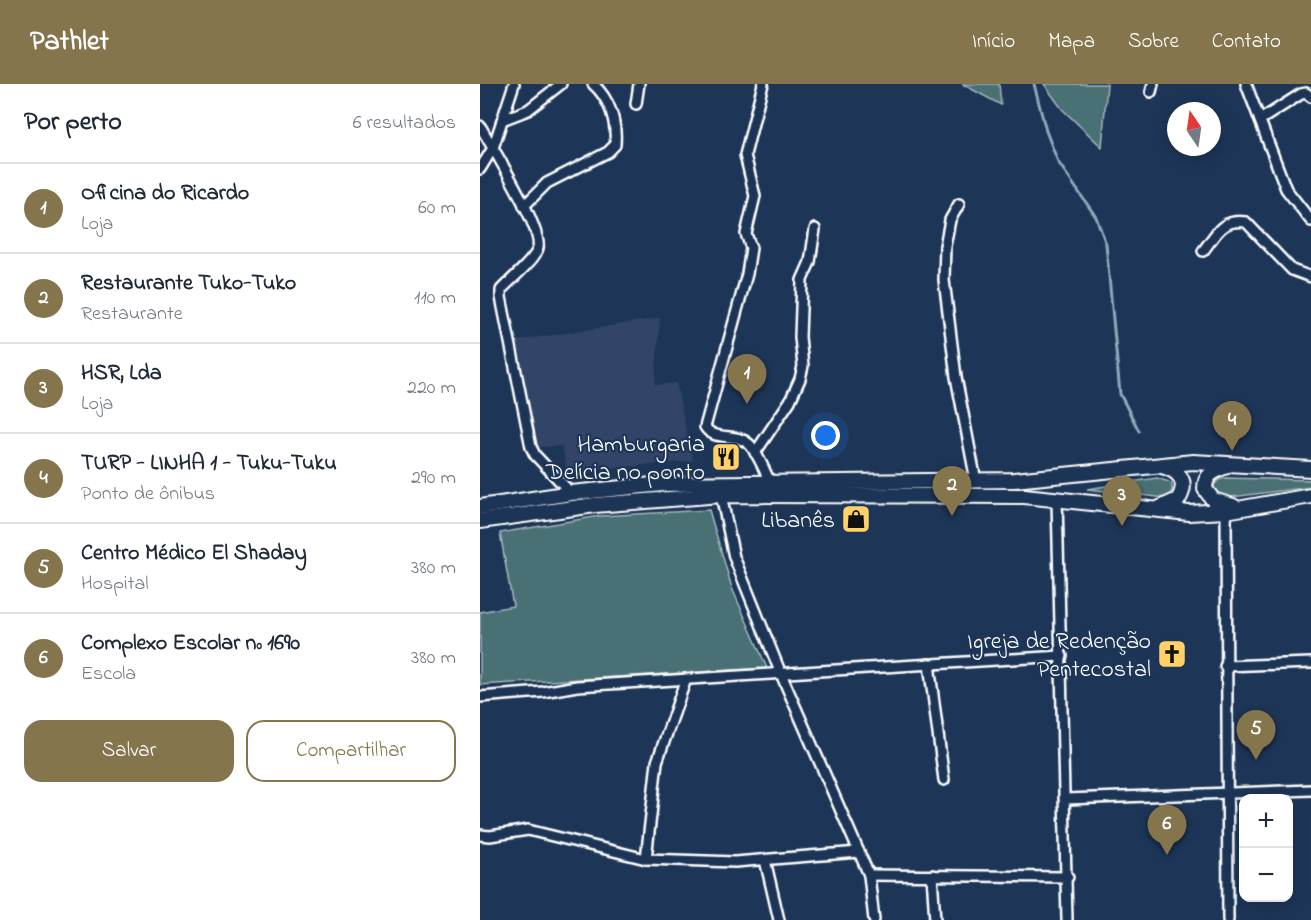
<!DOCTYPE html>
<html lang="pt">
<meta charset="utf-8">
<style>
:root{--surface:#fff;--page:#f2f2f3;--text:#1f2937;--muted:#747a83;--line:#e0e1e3;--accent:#84754c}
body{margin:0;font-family:"Indie Flower",sans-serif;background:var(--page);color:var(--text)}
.controls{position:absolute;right:18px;bottom:18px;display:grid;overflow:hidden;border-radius:12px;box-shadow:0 3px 15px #0003}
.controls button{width:54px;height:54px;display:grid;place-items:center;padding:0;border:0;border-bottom:2px solid var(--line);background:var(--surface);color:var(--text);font:30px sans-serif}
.compass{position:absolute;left:687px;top:18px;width:54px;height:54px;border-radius:50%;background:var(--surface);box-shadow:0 3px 15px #0003;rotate:347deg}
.you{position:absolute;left:346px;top:352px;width:21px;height:21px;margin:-15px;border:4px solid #fff;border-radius:50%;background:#1a73e8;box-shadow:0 0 0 9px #1a73e833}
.badge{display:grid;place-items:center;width:39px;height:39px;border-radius:50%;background:var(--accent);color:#fff;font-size:20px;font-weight:700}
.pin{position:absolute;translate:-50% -50px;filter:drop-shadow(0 2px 3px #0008)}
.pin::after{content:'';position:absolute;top:32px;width:21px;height:18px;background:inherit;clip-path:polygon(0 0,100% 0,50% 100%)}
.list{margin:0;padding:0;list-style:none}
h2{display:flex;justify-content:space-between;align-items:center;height:78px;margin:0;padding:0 24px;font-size:26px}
h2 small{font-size:20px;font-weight:400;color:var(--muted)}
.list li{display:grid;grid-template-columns:39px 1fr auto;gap:18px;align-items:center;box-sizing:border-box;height:90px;padding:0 24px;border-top:2px solid var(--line)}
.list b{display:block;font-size:22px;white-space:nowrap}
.list p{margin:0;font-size:20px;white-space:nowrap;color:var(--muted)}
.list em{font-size:20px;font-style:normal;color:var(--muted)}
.actions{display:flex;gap:12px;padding:18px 24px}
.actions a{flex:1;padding:14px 0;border:2px solid var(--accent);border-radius:18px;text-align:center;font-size:21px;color:var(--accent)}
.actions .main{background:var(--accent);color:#fff}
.map{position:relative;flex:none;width:831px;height:836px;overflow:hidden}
header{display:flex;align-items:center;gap:36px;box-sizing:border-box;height:84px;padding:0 30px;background:var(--accent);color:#fff}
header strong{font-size:28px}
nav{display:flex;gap:33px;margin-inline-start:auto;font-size:21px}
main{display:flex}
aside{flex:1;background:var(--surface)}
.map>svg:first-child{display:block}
</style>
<header>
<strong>Pathlet</strong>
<nav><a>Início</a><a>Mapa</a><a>Sobre</a><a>Contato</a></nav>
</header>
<main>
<aside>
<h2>Por perto<small>6 resultados</small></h2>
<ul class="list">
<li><span class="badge">1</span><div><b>Oficina do Ricardo</b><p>Loja</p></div><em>60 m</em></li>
<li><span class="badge">2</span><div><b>Restaurante Tuko-Tuko</b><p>Restaurante</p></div><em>110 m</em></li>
<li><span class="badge">3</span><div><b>HSR, Lda</b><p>Loja</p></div><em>220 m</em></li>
<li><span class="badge">4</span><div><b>TURP - LINHA 1 - Tuku-Tuku</b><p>Ponto de ônibus</p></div><em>290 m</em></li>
<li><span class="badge">5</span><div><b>Centro Médico El Shaday</b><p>Hospital</p></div><em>380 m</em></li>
<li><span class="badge">6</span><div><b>Complexo Escolar nº 1690</b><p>Escola</p></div><em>380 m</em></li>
</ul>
<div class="actions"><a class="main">Salvar</a><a>Compartilhar</a></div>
</aside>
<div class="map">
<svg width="831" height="836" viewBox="0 0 831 836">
<rect width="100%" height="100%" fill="#1d3557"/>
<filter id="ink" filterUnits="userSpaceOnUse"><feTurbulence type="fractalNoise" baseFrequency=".0167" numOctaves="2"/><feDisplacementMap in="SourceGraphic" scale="12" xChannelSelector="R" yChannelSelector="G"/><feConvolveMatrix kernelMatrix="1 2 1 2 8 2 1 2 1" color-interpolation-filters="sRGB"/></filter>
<g filter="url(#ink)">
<!-- built -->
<path fill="#304568" d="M180,234L175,301L196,299L213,377L87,388L82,362L57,363L35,257Z"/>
<!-- green -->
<g fill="#497175" stroke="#a4b8ba" stroke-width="1.5">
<path d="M482,0H519L521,21Z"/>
<path d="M564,0H627L622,63L582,25Z"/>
<path d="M677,394L692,399V407L686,414L607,405Z"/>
<path d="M746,394L831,396V403L744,414L736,410L733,403L738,396Z"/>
<path d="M229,426L252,504L287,584L0,601V528L33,522L20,449L120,432Z"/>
</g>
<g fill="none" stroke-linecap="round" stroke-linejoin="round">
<!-- stream -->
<path stroke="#8fa9bb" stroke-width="3" d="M554,0L566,47L578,78L616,133L626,160L640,310L659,347"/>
<!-- street casing -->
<g stroke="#fff" stroke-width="14">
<g id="street">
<path d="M283,0L265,71L275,112L266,150L271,164L267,190L225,343C234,358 256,348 269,360C278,369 284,386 290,398"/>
<path d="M766,0L806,105L831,137"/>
<path d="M671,8L673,0"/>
<path d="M156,20L159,0"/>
<path d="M22,36L48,26L81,0"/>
<path d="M780,36L821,10L826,9L831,13"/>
<path d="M0,42C11,61 63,145 58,164C56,175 30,196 21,206V213L51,363L55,371L91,409"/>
<path d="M0,85L13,64L34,0"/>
<path d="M479,120L470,136L465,162L464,196L476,293L496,397"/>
<path d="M44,122L67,99L128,68L135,61C137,38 130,15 113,0"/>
<path d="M723,167C737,149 741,135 766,138L812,186L831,193"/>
<path d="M275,369L310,317L320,295L323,282L320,253L322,196L330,178L335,145"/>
<path d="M241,411L254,473L301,590L389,791L394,836"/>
<path d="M577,415L587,836"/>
<path d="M746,427L748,836"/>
<path d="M449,580L464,696"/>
<path d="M745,582L831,579"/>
<path d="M0,613L63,608L97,602L582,572"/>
<path d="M586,715L831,706"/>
<path d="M0,751L10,752L48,746L166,775L255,778L379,768"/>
<path d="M166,775L177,678L206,595"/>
<path d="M285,776L299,836"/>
<path d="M389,791L588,793"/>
<path d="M452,791L455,836"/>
</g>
</g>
<!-- primary casing -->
<g stroke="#fff" stroke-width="18">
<g id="primary">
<path d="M747,382C734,387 725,390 725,405L733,416L753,422"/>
<path d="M0,423L91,409L183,400L534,396L713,378L831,385"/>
<path d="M680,424L698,416C709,398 700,387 682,382"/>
<path d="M0,437L115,421L241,411L544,412L709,429L746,427L831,412"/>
</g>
</g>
<!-- street -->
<use href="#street" stroke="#1d3557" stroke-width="9"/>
<!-- primary -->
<use href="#primary" stroke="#1d3557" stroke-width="14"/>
</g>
</g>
<!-- icons -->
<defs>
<g id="restaurant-square" transform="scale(1.5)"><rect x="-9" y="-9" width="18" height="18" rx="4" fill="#ffd166" stroke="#1d3557"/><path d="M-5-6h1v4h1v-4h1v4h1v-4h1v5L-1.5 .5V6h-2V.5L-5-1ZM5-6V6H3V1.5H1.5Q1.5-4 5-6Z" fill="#111"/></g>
<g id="shop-square" transform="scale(1.5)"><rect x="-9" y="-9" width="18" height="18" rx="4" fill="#ffd166" stroke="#1d3557"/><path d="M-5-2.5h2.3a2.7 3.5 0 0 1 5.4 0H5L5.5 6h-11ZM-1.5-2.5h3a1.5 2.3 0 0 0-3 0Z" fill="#111"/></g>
<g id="church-square" transform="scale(1.5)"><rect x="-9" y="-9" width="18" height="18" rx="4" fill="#ffd166" stroke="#1d3557"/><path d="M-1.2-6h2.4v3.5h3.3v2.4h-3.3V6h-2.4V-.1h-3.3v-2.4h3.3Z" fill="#111"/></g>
</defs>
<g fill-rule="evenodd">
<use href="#restaurant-square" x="246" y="373"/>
<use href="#shop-square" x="376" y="435"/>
<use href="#church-square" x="692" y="570"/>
</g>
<g text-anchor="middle" stroke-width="4.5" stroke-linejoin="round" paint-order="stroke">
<!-- poi labels -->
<g font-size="24" fill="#fff" stroke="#1d3557" text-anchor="end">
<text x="225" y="367">Hamburgaria<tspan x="225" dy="28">Delícia no ponto</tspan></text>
<text x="355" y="443">Libanês</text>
<text x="671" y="564">Igreja de Redenção<tspan x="671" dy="28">Pentecostal</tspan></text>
</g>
</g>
</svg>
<div class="controls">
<button>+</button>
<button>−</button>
</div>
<svg class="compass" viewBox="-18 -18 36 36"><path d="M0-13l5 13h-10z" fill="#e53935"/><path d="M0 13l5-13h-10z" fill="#747a83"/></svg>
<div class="you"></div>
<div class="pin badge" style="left:267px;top:320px">1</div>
<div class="pin badge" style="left:472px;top:432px">2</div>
<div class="pin badge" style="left:642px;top:442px">3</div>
<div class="pin badge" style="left:752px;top:367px">4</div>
<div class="pin badge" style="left:776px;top:676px">5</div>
<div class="pin badge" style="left:687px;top:771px">6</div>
</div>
</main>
